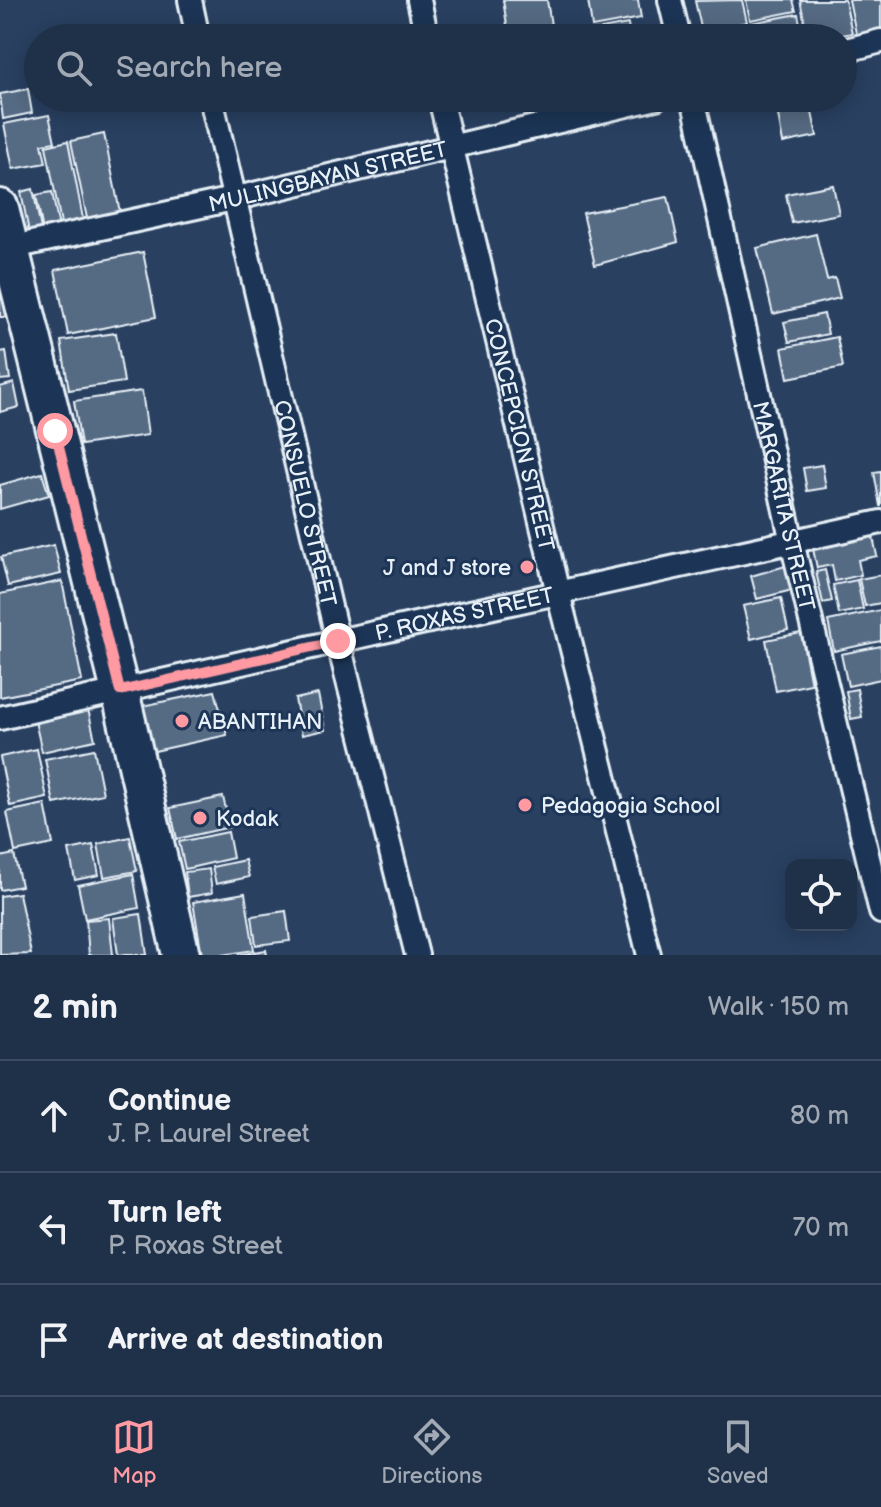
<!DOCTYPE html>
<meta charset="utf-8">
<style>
:root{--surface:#1f3049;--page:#273850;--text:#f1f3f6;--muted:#a1a9b4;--line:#3c4b61;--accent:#ff9aa2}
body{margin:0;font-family:"Balsamiq Sans",sans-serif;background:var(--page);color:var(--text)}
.controls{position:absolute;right:24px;bottom:24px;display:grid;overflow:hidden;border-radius:16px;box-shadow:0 4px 20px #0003}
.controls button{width:72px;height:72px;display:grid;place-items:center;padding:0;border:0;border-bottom:2px solid var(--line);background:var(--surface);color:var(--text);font:40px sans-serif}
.stop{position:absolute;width:24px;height:24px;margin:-18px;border:6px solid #ff9aa2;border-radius:50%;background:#fff}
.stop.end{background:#ff9aa2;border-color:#fff;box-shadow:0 2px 8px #0008}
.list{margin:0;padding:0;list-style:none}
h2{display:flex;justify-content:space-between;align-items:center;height:104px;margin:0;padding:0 32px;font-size:34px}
h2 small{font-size:26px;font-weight:400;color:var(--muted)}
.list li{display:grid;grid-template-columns:52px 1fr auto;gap:24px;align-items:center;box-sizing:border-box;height:112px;padding:0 32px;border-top:2px solid var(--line)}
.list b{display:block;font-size:30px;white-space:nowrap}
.list p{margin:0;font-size:26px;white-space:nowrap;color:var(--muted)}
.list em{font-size:26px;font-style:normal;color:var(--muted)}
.icon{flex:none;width:44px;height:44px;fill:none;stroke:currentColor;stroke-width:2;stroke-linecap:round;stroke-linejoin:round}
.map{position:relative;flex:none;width:881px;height:955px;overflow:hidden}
.search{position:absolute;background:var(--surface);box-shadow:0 4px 20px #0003;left:24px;right:24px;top:24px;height:88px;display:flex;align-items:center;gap:20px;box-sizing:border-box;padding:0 28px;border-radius:44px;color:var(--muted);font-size:30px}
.sheet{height:440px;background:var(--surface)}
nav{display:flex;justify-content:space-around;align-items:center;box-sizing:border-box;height:112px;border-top:2px solid var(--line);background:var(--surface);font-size:22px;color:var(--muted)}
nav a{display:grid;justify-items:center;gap:4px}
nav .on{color:var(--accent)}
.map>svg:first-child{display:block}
</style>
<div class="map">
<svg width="881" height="955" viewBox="0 0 881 955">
<rect width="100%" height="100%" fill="#294061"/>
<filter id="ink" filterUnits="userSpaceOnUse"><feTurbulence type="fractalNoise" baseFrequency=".0125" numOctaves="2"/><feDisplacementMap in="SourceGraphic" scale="16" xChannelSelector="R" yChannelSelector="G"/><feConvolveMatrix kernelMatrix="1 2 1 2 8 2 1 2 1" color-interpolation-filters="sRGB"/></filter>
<g filter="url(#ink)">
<!-- building -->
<g fill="#556a83" stroke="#e8f1f8" stroke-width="2">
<path d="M503,0H547L553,38H509Z"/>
<path d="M588,0H638L641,18L592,27Z"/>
<path d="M742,0L747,22L702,32L695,1Z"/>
<path d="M746,0H793L796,11L750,20Z"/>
<path d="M800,0H845L852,33L828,38H808Z"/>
<path d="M849,0H881V32L857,38Z"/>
<path d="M798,14L803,38H754L751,23Z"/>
<path d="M628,24L630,38H602L601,29Z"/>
<path d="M746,26L748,38H694V37Z"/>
<path d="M598,30L599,38H564V35Z"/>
<path d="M28,89L32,113L3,119L0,94Z"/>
<path d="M775,98H809L817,136L783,143Z"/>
<path d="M49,115L55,142L42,144L46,163L13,169L4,124Z"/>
<path d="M104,134L122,222L89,228L71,141Z"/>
<path d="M68,141L85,229L63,234L46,146Z"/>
<path d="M833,185L839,214L792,223L786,194Z"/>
<path d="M33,189L41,229L29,232L21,192Z"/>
<path d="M52,192L60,233L44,236L36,195Z"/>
<path d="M668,197L678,242L595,265L583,213Z"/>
<path d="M816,234L827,280L835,278L840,298L773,314L757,248Z"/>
<path d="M143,252L156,317L68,335L55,270Z"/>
<path d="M0,291L8,317H0Z"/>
<path d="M824,314L828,334L789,342L784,322Z"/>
<path d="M116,333L124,382L69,390L61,341Z"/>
<path d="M837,337L843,367L788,378L782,348Z"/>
<path d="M6,351L10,379L0,380V352Z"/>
<path d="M14,383L19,407L0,412V387Z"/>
<path d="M142,391L148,435L81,445L74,401Z"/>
<path d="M822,465L826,488L807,491L803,468Z"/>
<path d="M881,471V506H880L874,472Z"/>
<path d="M42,473L49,495L0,509V485Z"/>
<path d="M872,532L877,556L858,560L861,575L835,581L832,565L817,568L812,544Z"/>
<path d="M54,545L61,574L8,586L1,557Z"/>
<path d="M789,565L796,589L757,599L751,576Z"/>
<path d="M825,570L832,601L823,603L816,572Z"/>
<path d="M881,575V603L865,606L859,579Z"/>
<path d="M857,580L863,609L839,614L833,585Z"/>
<path d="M62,581L82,681L0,697V594Z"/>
<path d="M781,598L788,630L751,639L743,606Z"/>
<path d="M881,610V641L834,651L828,621Z"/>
<path d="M801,633L811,684L776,691L766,640Z"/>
<path d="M881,646V679L848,686L841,654Z"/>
<path d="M857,689L862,717L851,719L846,691Z"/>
<path d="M215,691L227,735L150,752L137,707Z"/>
<path d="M318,694L325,730L302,735L295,699Z"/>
<path d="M88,709L95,740L42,752L35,721Z"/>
<path d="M37,749L47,798L10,806L0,757Z"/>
<path d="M94,749L103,794L54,804L45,759Z"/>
<path d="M223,797L230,827L177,839L170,808Z"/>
<path d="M45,804L53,844L15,852L7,812Z"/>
<path d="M228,832L233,858L185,869L179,842Z"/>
<path d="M130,837L137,871L104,877L98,844Z"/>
<path d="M93,845L99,875L75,880L69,850Z"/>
<path d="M14,854L21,886L0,890V857Z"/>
<path d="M245,860L249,877L216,884L212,867Z"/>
<path d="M209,869L212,893L188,897L185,872Z"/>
<path d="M133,874L139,908L85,919L78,885Z"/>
<path d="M19,893L31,954L0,955V896Z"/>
<path d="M245,893L254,950L222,955H202L193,902Z"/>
<path d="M286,911L290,941L256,945L252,916Z"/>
<path d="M141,914L147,955H118L113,918Z"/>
<path d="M109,918L113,955H89L86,920Z"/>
<path d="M266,950L267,955H238Z"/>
</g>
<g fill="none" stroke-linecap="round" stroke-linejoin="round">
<!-- street casing -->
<g stroke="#e8f1f8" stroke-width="28">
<g id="street">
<path d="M190,0L198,38"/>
<path d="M419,0L427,38"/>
<path d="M670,0L679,38"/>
<path d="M843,51L881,41"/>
<path id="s1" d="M211,98L338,641L417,955"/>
<path id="s2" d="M440,98L558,593L649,955"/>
<path id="s3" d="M693,98L792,542L881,912"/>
<path id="s4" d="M0,250L233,199L656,98"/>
<path id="s5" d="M0,718L338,641L881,522"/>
</g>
</g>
<!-- primary casing -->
<g stroke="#e8f1f8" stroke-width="42">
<path id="primary" d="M0,208L120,691L181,955"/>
</g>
<!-- street -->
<use href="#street" stroke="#1d3557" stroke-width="22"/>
<!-- primary -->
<use href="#primary" stroke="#1d3557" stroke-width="36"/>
</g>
</g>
<g fill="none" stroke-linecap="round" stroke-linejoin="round" filter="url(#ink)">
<!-- route -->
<path stroke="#ff9aa2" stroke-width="10" d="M55,431L120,691L338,641"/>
</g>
<!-- markers -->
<g fill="#ff9aa2" stroke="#1d3557" stroke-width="3">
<circle cx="527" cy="567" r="8"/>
<circle cx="182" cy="721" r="8"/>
<circle cx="525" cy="805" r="8"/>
<circle cx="200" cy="818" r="8"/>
</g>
<g text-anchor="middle" stroke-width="6" stroke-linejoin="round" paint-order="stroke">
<!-- street labels -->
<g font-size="22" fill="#e8f1f8" stroke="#1d3557">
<text dy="8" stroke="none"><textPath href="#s4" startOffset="336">MULINGBAYAN STREET</textPath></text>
<text dy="8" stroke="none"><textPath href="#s2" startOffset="346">CONCEPCION STREET</textPath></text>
<text dy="8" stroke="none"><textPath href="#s1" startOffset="416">CONSUELO STREET</textPath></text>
<text dy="8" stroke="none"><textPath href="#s3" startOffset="418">MARGARITA STREET</textPath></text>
<text dy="8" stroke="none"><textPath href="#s5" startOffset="476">P. ROXAS STREET</textPath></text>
</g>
<!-- poi labels -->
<g font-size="22" fill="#e8f1f8" stroke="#1d3557" text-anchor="start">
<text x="511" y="575" text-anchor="end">J and J store</text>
<text x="198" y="729">ABANTIHAN</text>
<text x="541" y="813">Pedagogia School</text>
<text x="216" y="826">Kodak</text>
</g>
</g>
</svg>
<div class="controls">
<button><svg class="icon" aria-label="locate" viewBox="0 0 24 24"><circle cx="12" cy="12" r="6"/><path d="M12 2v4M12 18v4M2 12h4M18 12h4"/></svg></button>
</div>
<div class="stop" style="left:55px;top:431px"></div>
<div class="stop end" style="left:338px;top:641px"></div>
<div class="search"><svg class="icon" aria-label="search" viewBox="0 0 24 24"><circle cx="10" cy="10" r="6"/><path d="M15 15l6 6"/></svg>Search here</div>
</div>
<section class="sheet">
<h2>2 min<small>Walk · 150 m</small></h2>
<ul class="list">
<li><svg class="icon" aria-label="ahead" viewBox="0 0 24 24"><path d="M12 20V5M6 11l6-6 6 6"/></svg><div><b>Continue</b><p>J. P. Laurel Street</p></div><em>80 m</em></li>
<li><svg class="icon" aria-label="left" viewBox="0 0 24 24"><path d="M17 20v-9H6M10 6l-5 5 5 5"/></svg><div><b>Turn left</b><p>P. Roxas Street</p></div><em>70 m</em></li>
<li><svg class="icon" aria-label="arrive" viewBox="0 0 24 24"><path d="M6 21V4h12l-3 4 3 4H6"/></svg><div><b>Arrive at destination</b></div></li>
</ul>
</section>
<nav>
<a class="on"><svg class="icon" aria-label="map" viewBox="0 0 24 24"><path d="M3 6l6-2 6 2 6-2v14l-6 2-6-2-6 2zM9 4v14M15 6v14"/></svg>Map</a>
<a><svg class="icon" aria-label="directions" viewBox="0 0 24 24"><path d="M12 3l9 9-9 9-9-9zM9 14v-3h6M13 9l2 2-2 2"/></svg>Directions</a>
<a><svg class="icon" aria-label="saved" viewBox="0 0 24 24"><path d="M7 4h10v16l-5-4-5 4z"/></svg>Saved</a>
</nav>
